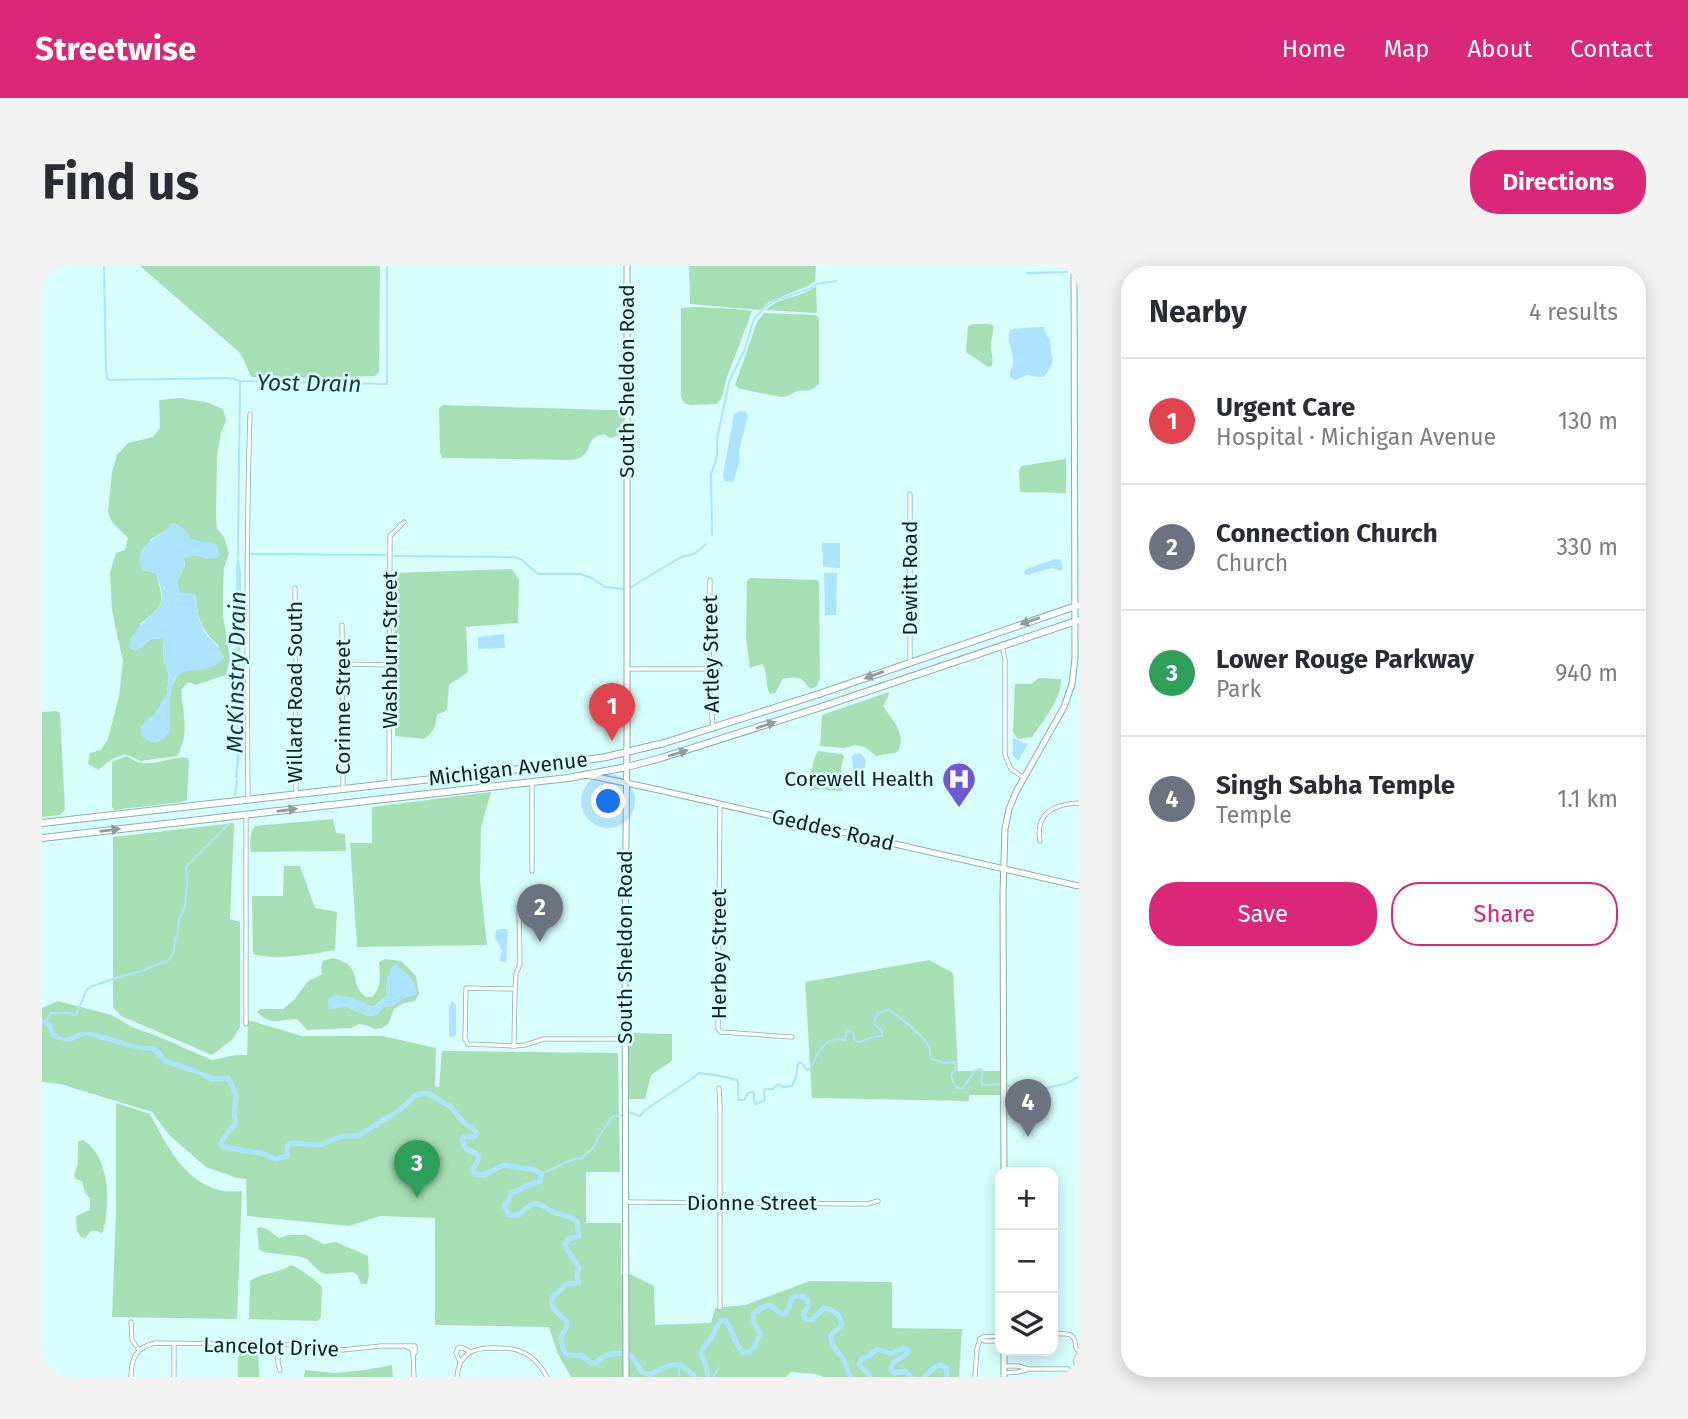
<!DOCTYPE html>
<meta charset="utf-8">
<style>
:root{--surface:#fff;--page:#f2f2f3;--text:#2b2b33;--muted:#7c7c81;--line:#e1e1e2;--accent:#db2777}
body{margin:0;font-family:"Fira Sans",sans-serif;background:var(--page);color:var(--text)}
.controls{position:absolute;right:21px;bottom:21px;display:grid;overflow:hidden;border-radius:14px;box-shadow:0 4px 18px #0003}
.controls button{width:63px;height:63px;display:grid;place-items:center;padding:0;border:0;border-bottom:2px solid var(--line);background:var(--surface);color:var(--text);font:35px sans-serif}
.you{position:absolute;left:567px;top:536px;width:24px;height:24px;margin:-18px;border:5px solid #fff;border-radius:50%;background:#1a73e8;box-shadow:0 0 0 10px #1a73e833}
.badge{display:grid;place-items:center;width:46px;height:46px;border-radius:50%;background:var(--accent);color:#fff;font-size:23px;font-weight:700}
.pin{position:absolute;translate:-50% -58px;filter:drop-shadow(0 2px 4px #0008)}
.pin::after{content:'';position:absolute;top:37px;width:24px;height:21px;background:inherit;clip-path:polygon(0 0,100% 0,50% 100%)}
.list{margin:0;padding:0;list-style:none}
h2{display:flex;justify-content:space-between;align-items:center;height:91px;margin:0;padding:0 28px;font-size:30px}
h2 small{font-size:23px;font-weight:400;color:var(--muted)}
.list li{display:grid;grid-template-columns:46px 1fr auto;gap:21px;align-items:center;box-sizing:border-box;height:126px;padding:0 28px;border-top:2px solid var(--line)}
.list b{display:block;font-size:26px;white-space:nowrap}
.list p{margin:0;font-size:23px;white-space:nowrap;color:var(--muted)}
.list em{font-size:23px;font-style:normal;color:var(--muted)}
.actions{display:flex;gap:14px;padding:21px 28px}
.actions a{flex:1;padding:16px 0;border:2px solid var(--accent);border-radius:28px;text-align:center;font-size:24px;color:var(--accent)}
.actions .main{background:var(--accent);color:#fff}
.icon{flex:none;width:38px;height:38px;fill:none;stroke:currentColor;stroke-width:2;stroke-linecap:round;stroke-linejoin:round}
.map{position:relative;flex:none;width:1037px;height:1111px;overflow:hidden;border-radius:28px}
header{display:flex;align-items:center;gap:42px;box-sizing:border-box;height:98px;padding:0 35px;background:var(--accent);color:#fff}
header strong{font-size:33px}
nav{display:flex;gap:38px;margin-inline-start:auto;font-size:24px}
.intro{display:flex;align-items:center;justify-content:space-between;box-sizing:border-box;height:168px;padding:0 42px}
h1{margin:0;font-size:49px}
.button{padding:18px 32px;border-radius:28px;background:var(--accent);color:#fff;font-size:24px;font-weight:700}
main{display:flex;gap:42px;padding:0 42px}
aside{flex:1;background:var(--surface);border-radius:28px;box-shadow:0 4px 18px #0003}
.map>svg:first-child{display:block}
</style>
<header>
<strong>Streetwise</strong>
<nav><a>Home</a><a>Map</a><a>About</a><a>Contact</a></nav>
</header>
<div class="intro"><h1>Find us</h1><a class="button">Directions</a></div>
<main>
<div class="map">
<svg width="1037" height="1111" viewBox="0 0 1037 1111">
<rect width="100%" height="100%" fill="#d7fffc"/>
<!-- green -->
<g fill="#a7dfb5" fill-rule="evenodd">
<path d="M98,0H338L337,106L333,110L269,112L209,111L202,94L197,86Z"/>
<path d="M647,0H774L773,15L768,19L727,36L718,44L648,38Z"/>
<path d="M774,20L775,46L773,47L724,44C737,30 760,32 774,20Z"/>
<path d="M653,41L694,43L710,45C702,68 693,89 685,111C682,121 682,131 675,138L648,139L642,137L639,131V42Z"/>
<path d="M722,47L774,49L777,52V118C769,126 766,124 756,125C750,127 746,131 739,131L698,123L693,119L715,56Z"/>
<path d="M931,58H946L951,59C952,66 950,70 949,77C948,85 952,92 950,100L946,101L924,86L926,60Z"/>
<path d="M138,132L164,136L181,143L184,154L179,167L175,190L174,251L175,263L182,271L187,288L182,302L181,324V349L188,393L184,409L154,419L146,416L139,424C141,448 148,468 135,490L98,495L83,488L70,493L56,504L46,498L48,487L59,484L66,473L77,430L81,395L70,345L68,306L74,287L83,284L86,272L70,256L66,246L70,206L75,189L86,177L111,171L118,162L117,134ZM126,263L148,273L166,293L153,288L142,292L143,299L135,316L138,327L153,328C157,355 157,361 177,380L163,403C157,404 147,403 141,406C124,413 128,449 128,464L114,446L125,427L127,410L121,392L122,372L109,373L98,382V358C124,339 122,336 114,307L100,304L108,274Z"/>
<path d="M401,139L571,144H577L581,149L580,166L576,170L568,172L562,168C539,173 555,189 530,194L400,192L398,187L397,142Z"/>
<path d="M1024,193V227L978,226L977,206L979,200Z"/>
<path d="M470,303L477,314L476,357L424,361L426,406L407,419L405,444L395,449C394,460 392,466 382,473L353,470L352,307Z"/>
<path d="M708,312L775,314L777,316L778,413L774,421L768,423C759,411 757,410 741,413L733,427L728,428C722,418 727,406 720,398L708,402L704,372L705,315Z"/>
<path d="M997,412L1019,413C1020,432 1001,455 990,471L976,473L972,468L971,465L973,418H989Z"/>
<path d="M847,426L846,431L841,440C851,455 865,468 856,486L834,490L823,481L813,479L802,482L778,480L780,449Z"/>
<path d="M14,445L18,447L23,543L18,549L0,551V446Z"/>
<path d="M776,485L800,488L802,491C796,505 802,512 800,525C788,526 780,520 768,525C767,515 770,494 776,485Z"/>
<path d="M85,490C89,492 92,495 96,496C112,501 130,490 145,492L147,494L145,534L140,536L72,544L70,541V496Z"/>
<path d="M449,526L439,561L438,614L445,679L315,681L308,577H330V541Z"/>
<path d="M291,553L294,567L303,568L304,585L209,586C208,578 207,566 213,560Z"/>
<path d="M192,557L188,653L198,656V761L191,773L170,789L79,750L71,741V571Z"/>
<path d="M242,600H258L273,642L295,646L293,684C272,688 231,695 211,688L210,630H241Z"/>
<path d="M291,692C323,700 305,717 324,731H330C340,721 338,710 337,696L343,693L359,695L374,710L377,728L373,735L362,737L352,743L346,758L340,762L333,763L324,759L317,758L309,762L265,764L255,753C238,753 230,761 215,746L218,743H241L253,733L265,716L280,708L279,701L281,695ZM354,699C364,707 374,714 374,728L360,733L350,740L342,741L334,749L326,750L305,741L307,731L331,741L344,730L345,715L350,701Z"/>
<path d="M887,694L911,707L916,805H958L959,829H927V835L770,832L763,716Z"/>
<path d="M16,735L70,749L90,761L115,770L170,794L194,789H205L206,754L260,770H340L394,782L393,820L397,821L400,785L576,787L578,906H544V957H579V1008H588L612,1020L613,1059L669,1057L673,1042L703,1039L768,1015L850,1016V1062L920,1063L917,1111H782L773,1108L749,1106L744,1111H529L516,1088L507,1061L393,1059V952L338,950L307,960L205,950L204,913L195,912L164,901L127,869L110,846L18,818L0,816V742Z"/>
<path d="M586,767L630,768V795L609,809L603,833H586Z"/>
<path d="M74,837L108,848C124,878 142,915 177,924C184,926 192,925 200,925L195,1053L70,1051L74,946Z"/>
<path d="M41,874C69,891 68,939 61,966L59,967L55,965H49L43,972L39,971L35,965L34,950L48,944V932L43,927L40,915L34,913L32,909L36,898V875Z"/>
<path d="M218,961L225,963L237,972L248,969H264L282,978L294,976L326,990L327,1010L325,1018H319L315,1009L311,1006L284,1008L278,1006L266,994L260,991L221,986L217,983L215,962Z"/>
<path d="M249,999C258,1002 273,1014 280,1021L279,1051L276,1055L207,1053L208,1015C220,1006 236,1008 249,999Z"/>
<path d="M208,1085H216L217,1111H196V1092L200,1086Z"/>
<path d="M350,1099L351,1111H262L263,1104L292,1107L323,1104Z"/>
</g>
<!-- water -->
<g fill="#ade3fe">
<path d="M994,61H1002L1005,70L1008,74L1009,87L1011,93L1010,98L1003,110L997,111L985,109L973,114L968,111C967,103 972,101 971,93C970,81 963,74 969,63Z"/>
<path d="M698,145L704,146L706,150L697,185L698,194L692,214L691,216L682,215L681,209L692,148Z"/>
<path d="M132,257C141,261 145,263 148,273L174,278L178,289L174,293C159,293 157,287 142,292L143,299L135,316L138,327L153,328C155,341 156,358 164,368C173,379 176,377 182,392L174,399L163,403L140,406L132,413L128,432V464L123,472L113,477C103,474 99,472 98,461L114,446L125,427L127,410L121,392L122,372L109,373L93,385L87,382C90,354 120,352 120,330C120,323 116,313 114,307L100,304C90,281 112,274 126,263L128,258Z"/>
<path d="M780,277H798V302L781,301Z"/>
<path d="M196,288L199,306L198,487L195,514L193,511L195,485L194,301Z"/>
<path d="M1013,293L1019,294L1021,303L1019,305L1010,302L985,309L982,308L983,304L987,302Z"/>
<path d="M782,307H795L794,349H783Z"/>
<path d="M462,368L463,382L436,383V371Z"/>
<path d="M971,472L986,478L976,495L971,489Z"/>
<path d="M819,487L824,495L823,502L811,505L810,490L812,488Z"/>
<path d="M459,663H465L466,667L464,695L463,696L457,695L460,684L453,672L454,664Z"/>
<path d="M354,698C364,707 373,714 375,728L360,733L350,740L342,741L334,749L326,750L305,741L287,743L285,734L293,729L307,731L332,741L344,730L345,715L350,701Z"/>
<path d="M410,735L414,739V769L410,772L407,770V743Z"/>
<path d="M0,753L10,757L12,766C27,779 28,766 42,766C61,765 79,776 97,780C103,781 109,779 113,781C119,783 120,788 124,793C139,799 154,800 167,812L123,798L110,785L94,783L43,769L28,776L13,773L10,771L4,759L0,757Z"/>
</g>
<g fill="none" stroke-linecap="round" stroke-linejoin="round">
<!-- stream -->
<g stroke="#ade3fe" stroke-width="2">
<path d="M62,0L64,105L65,113L68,114L185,112L193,113L197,115L345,118V0"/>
<path d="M985,7L1024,6L1025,5L1026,0"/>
<path d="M670,269L669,209L675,190V173L687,116L702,85L712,53L722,42L732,35L769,22L775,18L794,15"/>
<path d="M207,288L343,289"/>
<path d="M196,289L198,116"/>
<path d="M352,290L472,291L480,294L496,308H538L550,312L563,321L582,323"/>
<path d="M588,322L632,295L642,290L652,288L664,278"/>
<path d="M193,529L195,515"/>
<path d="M4,755L9,747H27L34,749L44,725L48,721L77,711L101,705L108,701L123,696L128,693L132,685L133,675L136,666L137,654L143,640L145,616L144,601L187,558"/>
<path d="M965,819L968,820L970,832L977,834L979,833L982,825L986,823L1005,822L1026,817L1034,812L1037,811"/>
<path d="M586,846L598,850L603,844L651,812L657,807C670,809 682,810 695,814C699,821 694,827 697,834H702L706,827L710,826L712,827V835L714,838L723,834L722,826L723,823H731L736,818L742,821L750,820L754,811L756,797H760L765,804L768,803C776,787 782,769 803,774L804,766L806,765L811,767L813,774L816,776C824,774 832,769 840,770V765L832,758L833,753L836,747L847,744C857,750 882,770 887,781C888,784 888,791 889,793L903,797L913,796L914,803L909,808C911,816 911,824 921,822L933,805L938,803L941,805L939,813L941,819L958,818"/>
<path d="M499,908L532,893L540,892L552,881L556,872L570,851L580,849"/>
<path d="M635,1098L637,1103V1111"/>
<path d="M671,1111L677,1102"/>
</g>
<!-- river -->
<g stroke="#ade3fe" stroke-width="5">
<path d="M162,809L171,813L186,812C189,817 193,824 194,830C195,842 189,843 194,856C190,864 181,869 179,878L181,881L222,888L234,893L245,890V880L250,877L277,879L301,870H316L359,843L374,829L383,827L388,828L400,836L408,840L420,855L432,864L435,867L433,871H421L420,875L424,882L436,889V895L431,903L433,908L441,909L462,899L493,904L499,908L498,916C484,917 482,924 470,926L466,935L462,939L467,949H477C481,946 486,940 491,938C500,936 506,945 514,947C522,949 528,950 535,955L537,970L526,973L523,980L537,1002L535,1009L537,1017L524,1018C520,1024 514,1026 511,1031C505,1040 519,1051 525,1055V1060L519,1071L521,1084L526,1089L541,1090L549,1097C560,1096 551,1098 559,1092C568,1086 579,1087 589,1089L600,1106L607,1109C629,1100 634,1090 653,1111"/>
<path d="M666,1111L664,1100L659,1088C661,1081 663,1079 668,1074C673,1067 673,1060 680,1054L684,1055C691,1065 692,1077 701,1086H707L712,1082L718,1068L711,1056L712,1047L725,1039C733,1040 735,1048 742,1048L745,1046L750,1032L754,1030L762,1031L766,1035V1040L761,1048L763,1053L770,1054L782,1042C792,1043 798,1049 800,1059L789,1069C788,1081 797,1085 802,1095C805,1100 805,1106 809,1111"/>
<path d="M828,1111V1109L817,1099L819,1093L827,1090L835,1083L849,1088L862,1082L866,1084V1087C859,1093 849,1094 849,1104L852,1107L863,1105L869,1111"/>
<path d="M882,1111L893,1101L899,1099L904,1102L905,1111"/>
</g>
<!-- street casing -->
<g stroke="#88aeab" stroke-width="5">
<g id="street">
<path d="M668,314L667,410L671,462"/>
<path d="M253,322L254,527"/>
<path d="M300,359L301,522"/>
<path d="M960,380L963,394V489L969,503L981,511"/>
<path d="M868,396V228"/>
<path d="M301,398L347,399"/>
<path d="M585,403H667"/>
<path d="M347,518L348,270L362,256"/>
<path d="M490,518V605"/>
<path d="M206,532C205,404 204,276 208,148"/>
<path d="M678,538L676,763L679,766L750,771"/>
<path d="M998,575C993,547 1012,538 1037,537"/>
<path d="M477,640L478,698L474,708L473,723L424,722L423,773L426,778L472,780L483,779L502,773H583"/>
<path d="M204,758V548"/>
<path d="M472,780L473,723"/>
<path d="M677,822L678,842V1042"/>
<path d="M584,936L825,938L836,935"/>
<path d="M89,1056L90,1074L97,1084"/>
<path d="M1011,1068C1020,1068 1031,1065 1033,1076C1035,1085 1032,1079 1037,1086"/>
<path d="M938,1073L941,1071L958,1070"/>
<path d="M938,1073L942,1075H958"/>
<path d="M132,1078V1111"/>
<path d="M236,1079V1097L238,1104"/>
<path d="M364,1080H373V1087"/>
<path d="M418,1096L414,1087L416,1082H421L429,1086"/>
<path d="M962,1100H976L987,1103H1026"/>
<path d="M962,1107L976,1106L984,1104"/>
<path d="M89,1111C89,1093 94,1081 113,1077L262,1079L300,1084L339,1080H363L369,1083L371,1086L372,1111"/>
<path d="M415,1111C417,1086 433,1081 455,1082C464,1082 473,1082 482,1087C493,1092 499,1101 505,1111"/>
<path d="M933,1111L935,1083L938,1073"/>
<path d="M1034,1111V1093L1037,1088"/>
</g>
</g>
<!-- secondary casing -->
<g stroke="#88aeab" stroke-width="7">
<g id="secondary">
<path d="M545,509L608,522L1037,620"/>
<path d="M962,906L961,627L963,563L967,543L974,526L1022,441L1030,418L1033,392L1032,0"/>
<path d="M962,1085V1111"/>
<path d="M584,1111L583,675L585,470V0"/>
</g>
</g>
<!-- primary casing -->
<g stroke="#88aeab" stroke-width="8">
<g id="primary">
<path d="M0,557L496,501L564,491L622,477L777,428L1037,339"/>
<path d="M0,572L526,512L585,501L619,492L776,442L1037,354"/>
</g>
</g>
<!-- street -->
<use href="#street" stroke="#fff" stroke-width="3.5"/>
<!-- secondary -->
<use href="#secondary" stroke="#fff" stroke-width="5"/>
<!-- primary -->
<use href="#primary" stroke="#fff" stroke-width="6"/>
</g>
<!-- one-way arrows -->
<defs><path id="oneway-solid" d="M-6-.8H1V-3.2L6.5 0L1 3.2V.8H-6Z" transform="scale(1.75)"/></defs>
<g fill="#949b9b">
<use href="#oneway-solid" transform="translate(988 355) rotate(161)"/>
<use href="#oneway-solid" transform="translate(832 409) rotate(160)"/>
<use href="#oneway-solid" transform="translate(724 459) rotate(-18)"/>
<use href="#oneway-solid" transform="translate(636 487) rotate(-17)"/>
<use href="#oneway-solid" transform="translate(245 544) rotate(-7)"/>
<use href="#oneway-solid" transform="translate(68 564) rotate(-7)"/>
</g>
<!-- icons -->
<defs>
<g id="hospital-pin" transform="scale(1.75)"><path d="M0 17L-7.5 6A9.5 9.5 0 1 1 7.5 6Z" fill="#7158d2" stroke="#d7fffc"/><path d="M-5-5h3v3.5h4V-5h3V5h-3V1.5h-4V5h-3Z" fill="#fff"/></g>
</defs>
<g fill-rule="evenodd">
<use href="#hospital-pin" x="917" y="513"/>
</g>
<g text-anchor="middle" stroke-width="5" stroke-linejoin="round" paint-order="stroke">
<!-- street labels -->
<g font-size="21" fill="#122120" stroke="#d7fffc">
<text transform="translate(585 115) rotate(-90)" y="7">South Sheldon Road</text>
<text transform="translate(868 312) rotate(-90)" y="7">Dewitt Road</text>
<text transform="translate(348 384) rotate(-90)" y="7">Washburn Street</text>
<text transform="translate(669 388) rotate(-91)" y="7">Artley Street</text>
<text transform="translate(253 426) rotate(-90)" y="7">Willard Road South</text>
<text transform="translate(301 441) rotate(-90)" y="7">Corinne Street</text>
<text transform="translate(466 503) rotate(-7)" y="7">Michigan Avenue</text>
<text transform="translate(791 564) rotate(13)" y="7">Geddes Road</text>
<text transform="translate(583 681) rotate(-90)" y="7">South Sheldon Road</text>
<text transform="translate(677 688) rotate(-90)" y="7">Herbey Street</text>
<text x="710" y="944">Dionne Street</text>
<text transform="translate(229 1081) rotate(2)" y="7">Lancelot Drive</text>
</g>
<!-- poi labels -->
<g font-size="21" fill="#122120" stroke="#d7fffc" text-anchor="end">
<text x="892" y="520">Corewell Health</text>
</g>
<!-- water labels -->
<g font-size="23" font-style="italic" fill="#183745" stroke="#d7fffc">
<text transform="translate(267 117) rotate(1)" y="8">Yost Drain</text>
<text transform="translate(194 406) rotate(-89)" y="8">McKinstry Drain</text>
</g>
</g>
</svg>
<div class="controls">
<button>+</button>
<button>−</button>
<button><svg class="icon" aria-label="layers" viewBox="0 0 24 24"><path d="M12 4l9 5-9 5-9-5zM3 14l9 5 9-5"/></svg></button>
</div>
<div class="you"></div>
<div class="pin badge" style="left:570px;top:475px;background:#e0444e">1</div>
<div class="pin badge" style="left:498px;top:676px;background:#6b7280">2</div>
<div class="pin badge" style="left:375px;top:932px;background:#2e9e5b">3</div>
<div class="pin badge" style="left:986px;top:871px;background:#6b7280">4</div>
</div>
<aside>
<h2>Nearby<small>4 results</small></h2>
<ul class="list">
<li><span class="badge" style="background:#e0444e">1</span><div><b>Urgent Care</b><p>Hospital · Michigan Avenue</p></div><em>130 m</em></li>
<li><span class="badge" style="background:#6b7280">2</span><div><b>Connection Church</b><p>Church</p></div><em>330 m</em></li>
<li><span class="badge" style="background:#2e9e5b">3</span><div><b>Lower Rouge Parkway</b><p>Park</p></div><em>940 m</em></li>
<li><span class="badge" style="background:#6b7280">4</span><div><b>Singh Sabha Temple</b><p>Temple</p></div><em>1.1 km</em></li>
</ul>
<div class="actions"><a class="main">Save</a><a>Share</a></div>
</aside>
</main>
